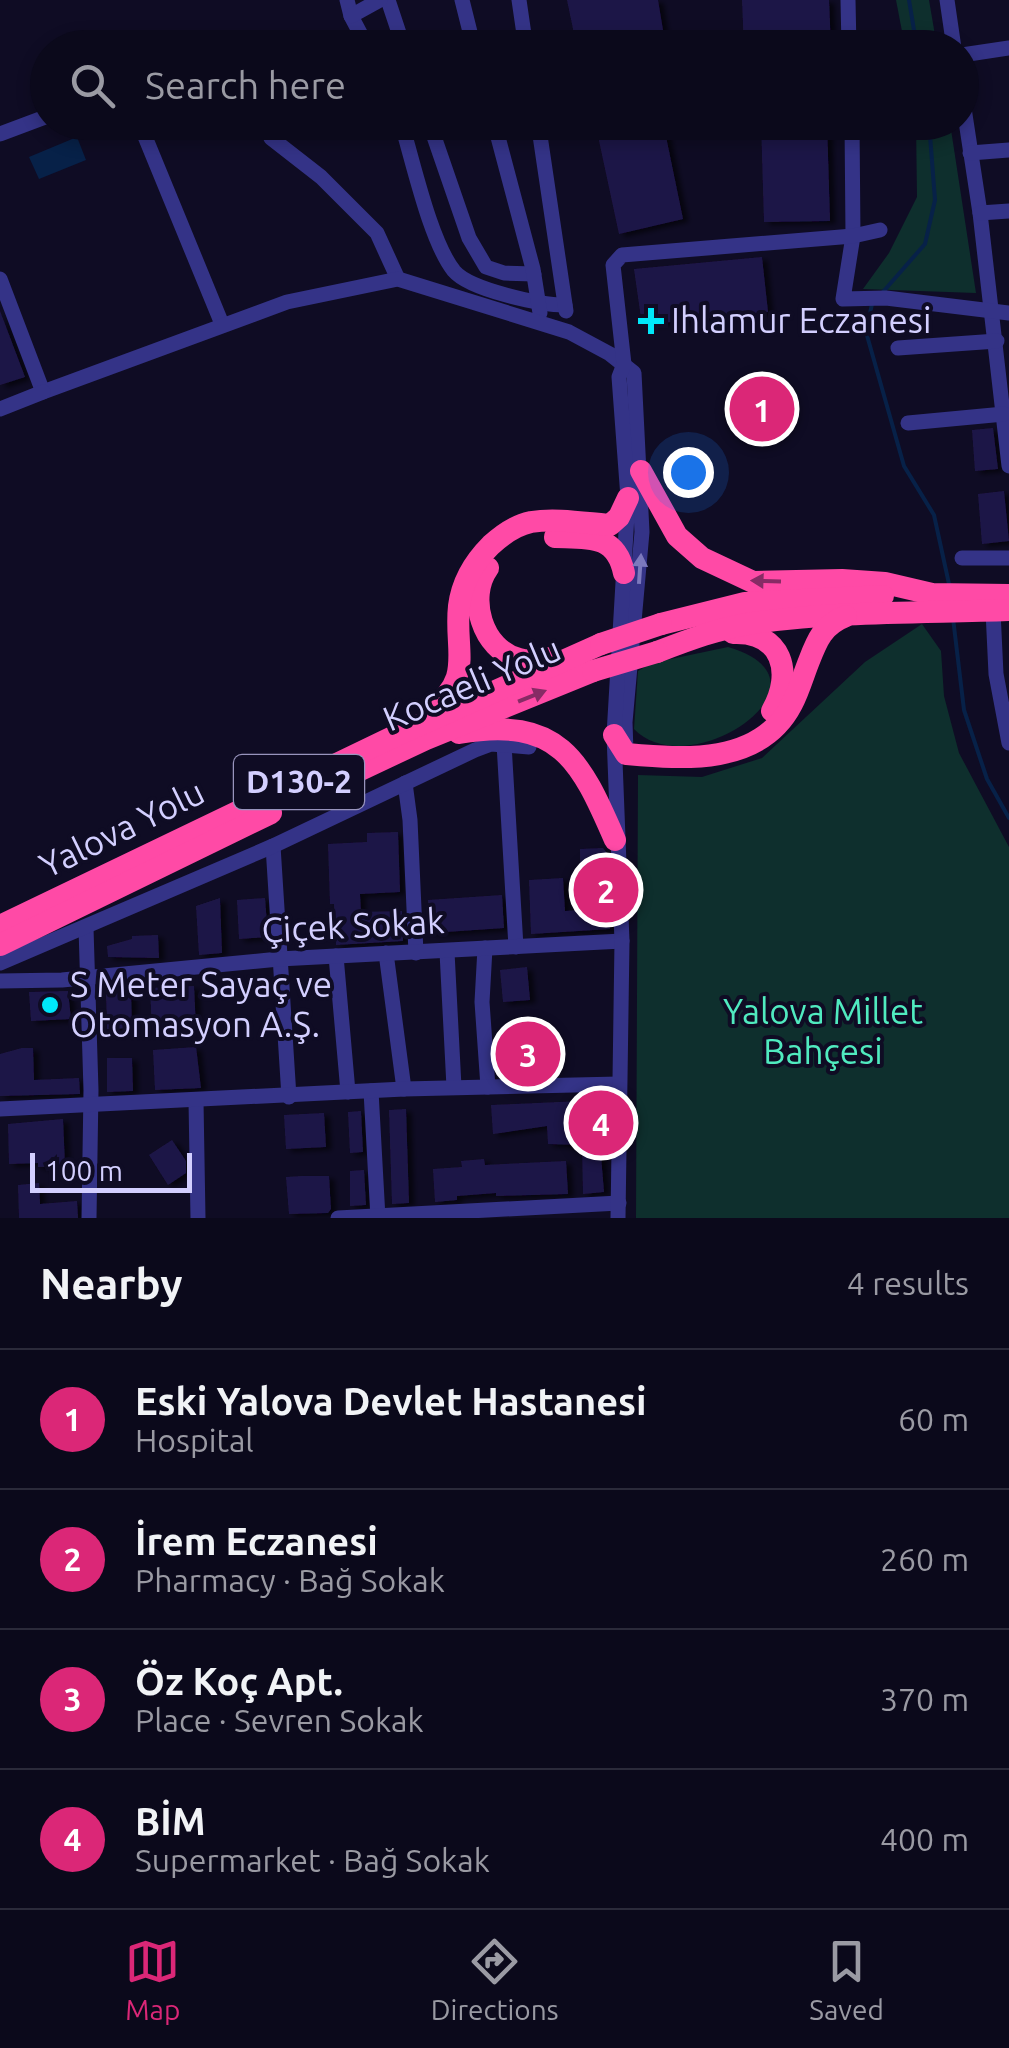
<!DOCTYPE html>
<meta charset="utf-8">
<style>
:root{--surface:#0b091b;--page:#191728;--text:#f1f3f6;--muted:#9a9aa3;--line:#2b2a3a;--accent:#db2777}
body{margin:0;font-family:Ubuntu,sans-serif;background:var(--page);color:var(--text)}
.scale{position:absolute;left:30px;bottom:25px;width:162px;box-sizing:border-box;padding-left:10px;border:5px solid #d3cfff;border-top:0;font-size:28px;line-height:35px;white-space:nowrap;color:#d3cfff;-webkit-text-stroke:8px #0f0c24;paint-order:stroke}
.you{position:absolute;left:688px;top:472px;width:35px;height:35px;margin:-25px;border:8px solid #fff;border-radius:50%;background:#1a73e8;box-shadow:0 0 0 15px #1a73e833}
.badge{display:grid;place-items:center;width:65px;height:65px;border-radius:50%;background:var(--accent);color:#fff;font-size:32px;font-weight:700}
.pin{position:absolute;translate:-50% -50%;border:5px solid #fff;box-shadow:0 2px 10px #0006}
.list{margin:0;padding:0;list-style:none}
h2{display:flex;justify-content:space-between;align-items:center;height:130px;margin:0;padding:0 40px;font-size:42px}
h2 small{font-size:32px;font-weight:400;color:var(--muted)}
.list li{display:grid;grid-template-columns:65px 1fr auto;gap:30px;align-items:center;box-sizing:border-box;height:140px;padding:0 40px;border-top:2px solid var(--line)}
.list b{display:block;font-size:38px;white-space:nowrap}
.list p{margin:0;font-size:32px;white-space:nowrap;color:var(--muted)}
.list em{font-size:32px;font-style:normal;color:var(--muted)}
.icon{flex:none;width:55px;height:55px;fill:none;stroke:currentColor;stroke-width:2;stroke-linecap:round;stroke-linejoin:round}
.map{position:relative;flex:none;width:1009px;height:1218px;overflow:hidden}
.search{position:absolute;background:var(--surface);box-shadow:0 5px 15px #0003;left:30px;right:30px;top:30px;height:110px;display:flex;align-items:center;gap:25px;box-sizing:border-box;padding:0 35px;border-radius:55px;color:var(--muted);font-size:38px}
.sheet{height:690px;background:var(--surface)}
nav{display:flex;justify-content:space-around;align-items:center;box-sizing:border-box;height:140px;border-top:2px solid var(--line);background:var(--surface);font-size:28px;color:var(--muted)}
nav a{display:grid;justify-items:center;gap:5px}
nav .on{color:var(--accent)}
.map>svg:first-child{display:block}
</style>
<div class="map">
<svg width="1009" height="1218" viewBox="0 0 1009 1218">
<defs>
<filter id="shadow"><feDropShadow dx="5.5" dy="3" stdDeviation="2.5" flood-color="#0009"/></filter>
</defs>
<rect width="100%" height="100%" fill="#0f0c24"/>
<!-- green -->
<g fill="#0e2f2d">
<path d="M896,0H929L937,47H905Z"/>
<path d="M916,123H950L976,293L863,289L889,253L917,197Z"/>
<path d="M922,624L941,651L944,696L959,753L1009,847V1218H636L638,775L702,777L762,758L865,662Z"/>
<path d="M728,647C845,681 690,787 634,729L638,671L652,663Z"/>
</g>
<!-- water -->
<path fill="#072148" d="M77,137L86,160L39,179L29,157Z"/>
<g fill="none" stroke-linecap="round" stroke-linejoin="round">
<!-- stream -->
<g stroke="#072148" stroke-width="4">
<path d="M909,0L917,48"/>
<path d="M882,293L925,244L935,200L929,122"/>
<path d="M872,304L866,332L904,466L934,515L949,584"/>
<path d="M953,618L964,710L987,779L1009,818"/>
</g>
</g>
<!-- building -->
<g fill="#1f1647" filter="url(#shadow)">
<path d="M567,0H658L666,48H577Z"/>
<path d="M742,0H829L831,48H744Z"/>
<path d="M595,122H663L683,219L619,234Z"/>
<path d="M761,122H827L830,221L764,222Z"/>
<path d="M762,257L768,312L642,325L634,269Z"/>
<path d="M0,311L25,377L0,385Z"/>
<path d="M993,428L998,469L975,471L972,430Z"/>
<path d="M1004,491L1009,541L982,544L978,494Z"/>
<path d="M398,832L400,892L360,894L361,912L402,911L403,941L336,945L334,904H330L328,844L367,842V833Z"/>
<path d="M603,848L607,853L610,929L531,934L529,880L563,878L565,911L581,910L580,849Z"/>
<path d="M502,895L504,928L431,933L428,900Z"/>
<path d="M220,898L222,953L199,955L196,906Z"/>
<path d="M265,898L268,937L239,939L237,900Z"/>
<path d="M158,935L159,958L108,957L107,946L132,939V936Z"/>
<path d="M527,967L530,1000L503,1002L500,970Z"/>
<path d="M194,986L196,1028L152,1030L150,988Z"/>
<path d="M68,991L71,1019L31,1021L29,992Z"/>
<path d="M131,992L132,1028L107,1029L106,993Z"/>
<path d="M547,1035L549,1072L508,1074L506,1036Z"/>
<path d="M196,1047L201,1088L155,1090L153,1050Z"/>
<path d="M22,1048H33L34,1080L79,1078L80,1094L0,1096V1054Z"/>
<path d="M107,1058H132L133,1091L107,1092Z"/>
<path d="M604,1100L606,1144H600L604,1192L583,1194L582,1145L548,1144L547,1126L493,1134L491,1105Z"/>
<path d="M406,1109L409,1203L392,1204L389,1110Z"/>
<path d="M361,1111L363,1152L350,1153L348,1112Z"/>
<path d="M324,1113L326,1147L286,1149L284,1115Z"/>
<path d="M63,1119L65,1166L38,1167V1163L9,1164L8,1124Z"/>
<path d="M172,1140L186,1161V1173L168,1185L149,1155Z"/>
<path d="M484,1159L485,1165L566,1161L568,1194L496,1196V1193L457,1196V1200L435,1202L433,1169L462,1167L461,1161Z"/>
<path d="M364,1170L366,1205L350,1206V1171Z"/>
<path d="M302,1176H329L331,1209L328,1213L289,1214L286,1177Z"/>
<path d="M39,1183L40,1204L77,1201L78,1218H19L18,1185Z"/>
</g>
<g fill="none" stroke-linecap="round" stroke-linejoin="round">
<!-- minor -->
<g stroke="#343387" stroke-width="15">
<path d="M347,0L351,16L368,48"/>
<path d="M388,0L404,48"/>
<path d="M462,0L474,48"/>
<path d="M519,0L526,48"/>
<path d="M848,0L849,48"/>
<path d="M947,0L954,48"/>
<path d="M351,16L380,0"/>
<path d="M962,55L1009,48"/>
<path d="M962,95L980,213L1009,466"/>
<path d="M139,122L222,324"/>
<path d="M265,122L271,138L321,177L377,233L398,279"/>
<path d="M401,122C413,161 430,241 454,271C470,290 541,305 565,305"/>
<path d="M429,122L469,238L486,267L504,273L534,274"/>
<path d="M494,122L533,269L540,313"/>
<path d="M538,122L566,311"/>
<path d="M852,122L853,236L843,299L886,298L1009,313"/>
<path d="M0,134L48,116"/>
<path d="M970,153L1009,150"/>
<path d="M980,213L1009,211"/>
<path d="M0,279L43,392L287,302L398,279L569,332L610,354L634,373L642,532L625,722L626,752"/>
<path d="M898,348L997,341"/>
<path d="M0,409L43,392"/>
<path d="M908,423L1004,414"/>
<path d="M962,558H1009"/>
<path d="M993,611L996,674L1009,743"/>
<path d="M504,744L516,947"/>
<path d="M405,783L410,820L416,953"/>
<path d="M273,846L289,1097"/>
<path d="M86,928L91,1090L89,1218"/>
<path d="M485,948L482,1002L488,1087"/>
<path d="M447,952L454,1087"/>
<path d="M386,953L404,1089"/>
<path d="M336,956L348,1092"/>
<path d="M0,963L273,846L475,750L491,744L529,747"/>
<path d="M0,981L62,980L279,959L622,941"/>
<path d="M371,1091L378,1218"/>
<path d="M196,1101L198,1218"/>
<path d="M0,1109L404,1089L619,1084"/>
<path d="M338,1218L619,1203"/>
<path d="M618,1218L622,941L614,735L628,498L619,377L624,364L613,265L622,255L853,236L880,230"/>
</g>
<!-- highway -->
<g stroke="#ff4aa6" stroke-width="22">
<path d="M641,471L677,536L702,558L753,582L842,580L885,583L932,594L1009,595"/>
<path d="M555,537C589,538 616,534 624,573"/>
<path d="M488,568C467,597 482,650 519,659C528,662 541,660 550,658"/>
<path d="M661,624L745,603L883,596"/>
<path d="M733,633C782,631 794,673 772,711"/>
<path d="M657,652C688,640 720,628 753,623C838,611 924,613 1009,610"/>
<path d="M429,711C475,679 454,651 459,606C462,582 474,562 491,545C502,535 516,525 531,522C556,518 585,523 610,525L619,517L628,498"/>
<path d="M459,733C559,716 580,759 615,840"/>
<path d="M614,735L626,754C683,759 760,766 792,704C799,691 803,676 809,661C817,640 823,625 846,616"/>
<path d="M358,771L426,739L593,671"/>
<path d="M0,926L395,736L601,644"/>
<path d="M0,945L271,813"/>
</g>
<!-- highway-bridge -->
<g stroke="#ff4aa6" stroke-width="22">
<path d="M601,644L661,624"/>
<path d="M593,671L657,652"/>
</g>
</g>
<!-- one-way arrows -->
<defs><path id="oneway-solid" d="M-6-.8H1V-3.2L6.5 0L1 3.2V.8H-6Z" transform="scale(2.5)"/></defs>
<use fill="#7c79bd" href="#oneway-solid" transform="translate(640 569) rotate(-86)"/>
<g fill="#872b65">
<use href="#oneway-solid" transform="translate(766 581) rotate(-178)"/>
<use href="#oneway-solid" transform="translate(532 696) rotate(-22)"/>
</g>
<!-- markers -->
<g fill="#00e8fa" stroke="#0f0c24" stroke-width="4">
<path d="M646 306h10v10h10v10h-10v10h-10v-10h-10v-10h10z"/>
<circle cx="50" cy="1005" r="10"/>
</g>
<g text-anchor="middle" stroke-width="8" stroke-linejoin="round" paint-order="stroke">
<!-- shield labels -->
<rect fill="#0f0c24" stroke="#9894bd" stroke-width="2.5" x="234" y="755" width="130" height="54" rx="8"/>
<g font-size="32" font-weight="bold" fill="#d3cfff">
<text x="299" y="793">D130-2</text>
</g>
<!-- poi labels -->
<g font-size="35" fill="#d3cfff" stroke="#0f0c24" text-anchor="start">
<text x="671" y="333">Ihlamur Eczanesi</text>
<text x="70" y="997">S Meter Sayaç ve<tspan x="70" dy="40">Otomasyon A.Ş.</tspan></text>
</g>
<!-- street labels -->
<g font-size="35" fill="#d3cfff" stroke="#0f0c24">
<text transform="translate(472 684) rotate(-23)" y="12">Kocaeli̇ Yolu</text>
<text transform="translate(122 829) rotate(-26)" y="12">Yalova Yolu</text>
<text transform="translate(353 926) rotate(-3)" y="12">Çiçek Sokak</text>
</g>
<!-- park labels -->
<g font-size="35" fill="#50eabf" stroke="#0f0c24">
<text x="823" y="1024">Yalova Millet<tspan x="823" dy="40">Bahçesi</tspan></text>
</g>
</g>
</svg>
<div class="scale">100 m</div>
<div class="you"></div>
<div class="pin badge" style="left:762px;top:409px">1</div>
<div class="pin badge" style="left:606px;top:890px">2</div>
<div class="pin badge" style="left:528px;top:1054px">3</div>
<div class="pin badge" style="left:601px;top:1123px">4</div>
<div class="search"><svg class="icon" aria-label="search" viewBox="0 0 24 24"><circle cx="10" cy="10" r="6"/><path d="M15 15l6 6"/></svg>Search here</div>
</div>
<section class="sheet">
<h2>Nearby<small>4 results</small></h2>
<ul class="list">
<li><span class="badge">1</span><div><b>Eski Yalova Devlet Hastanesi</b><p>Hospital</p></div><em>60 m</em></li>
<li><span class="badge">2</span><div><b>İrem Eczanesi</b><p>Pharmacy · Bağ Sokak</p></div><em>260 m</em></li>
<li><span class="badge">3</span><div><b>Öz Koç Apt.</b><p>Place · Sevren Sokak</p></div><em>370 m</em></li>
<li><span class="badge">4</span><div><b>BİM</b><p>Supermarket · Bağ Sokak</p></div><em>400 m</em></li>
</ul>
</section>
<nav>
<a class="on"><svg class="icon" aria-label="map" viewBox="0 0 24 24"><path d="M3 6l6-2 6 2 6-2v14l-6 2-6-2-6 2zM9 4v14M15 6v14"/></svg>Map</a>
<a><svg class="icon" aria-label="directions" viewBox="0 0 24 24"><path d="M12 3l9 9-9 9-9-9zM9 14v-3h6M13 9l2 2-2 2"/></svg>Directions</a>
<a><svg class="icon" aria-label="saved" viewBox="0 0 24 24"><path d="M7 4h10v16l-5-4-5 4z"/></svg>Saved</a>
</nav>
